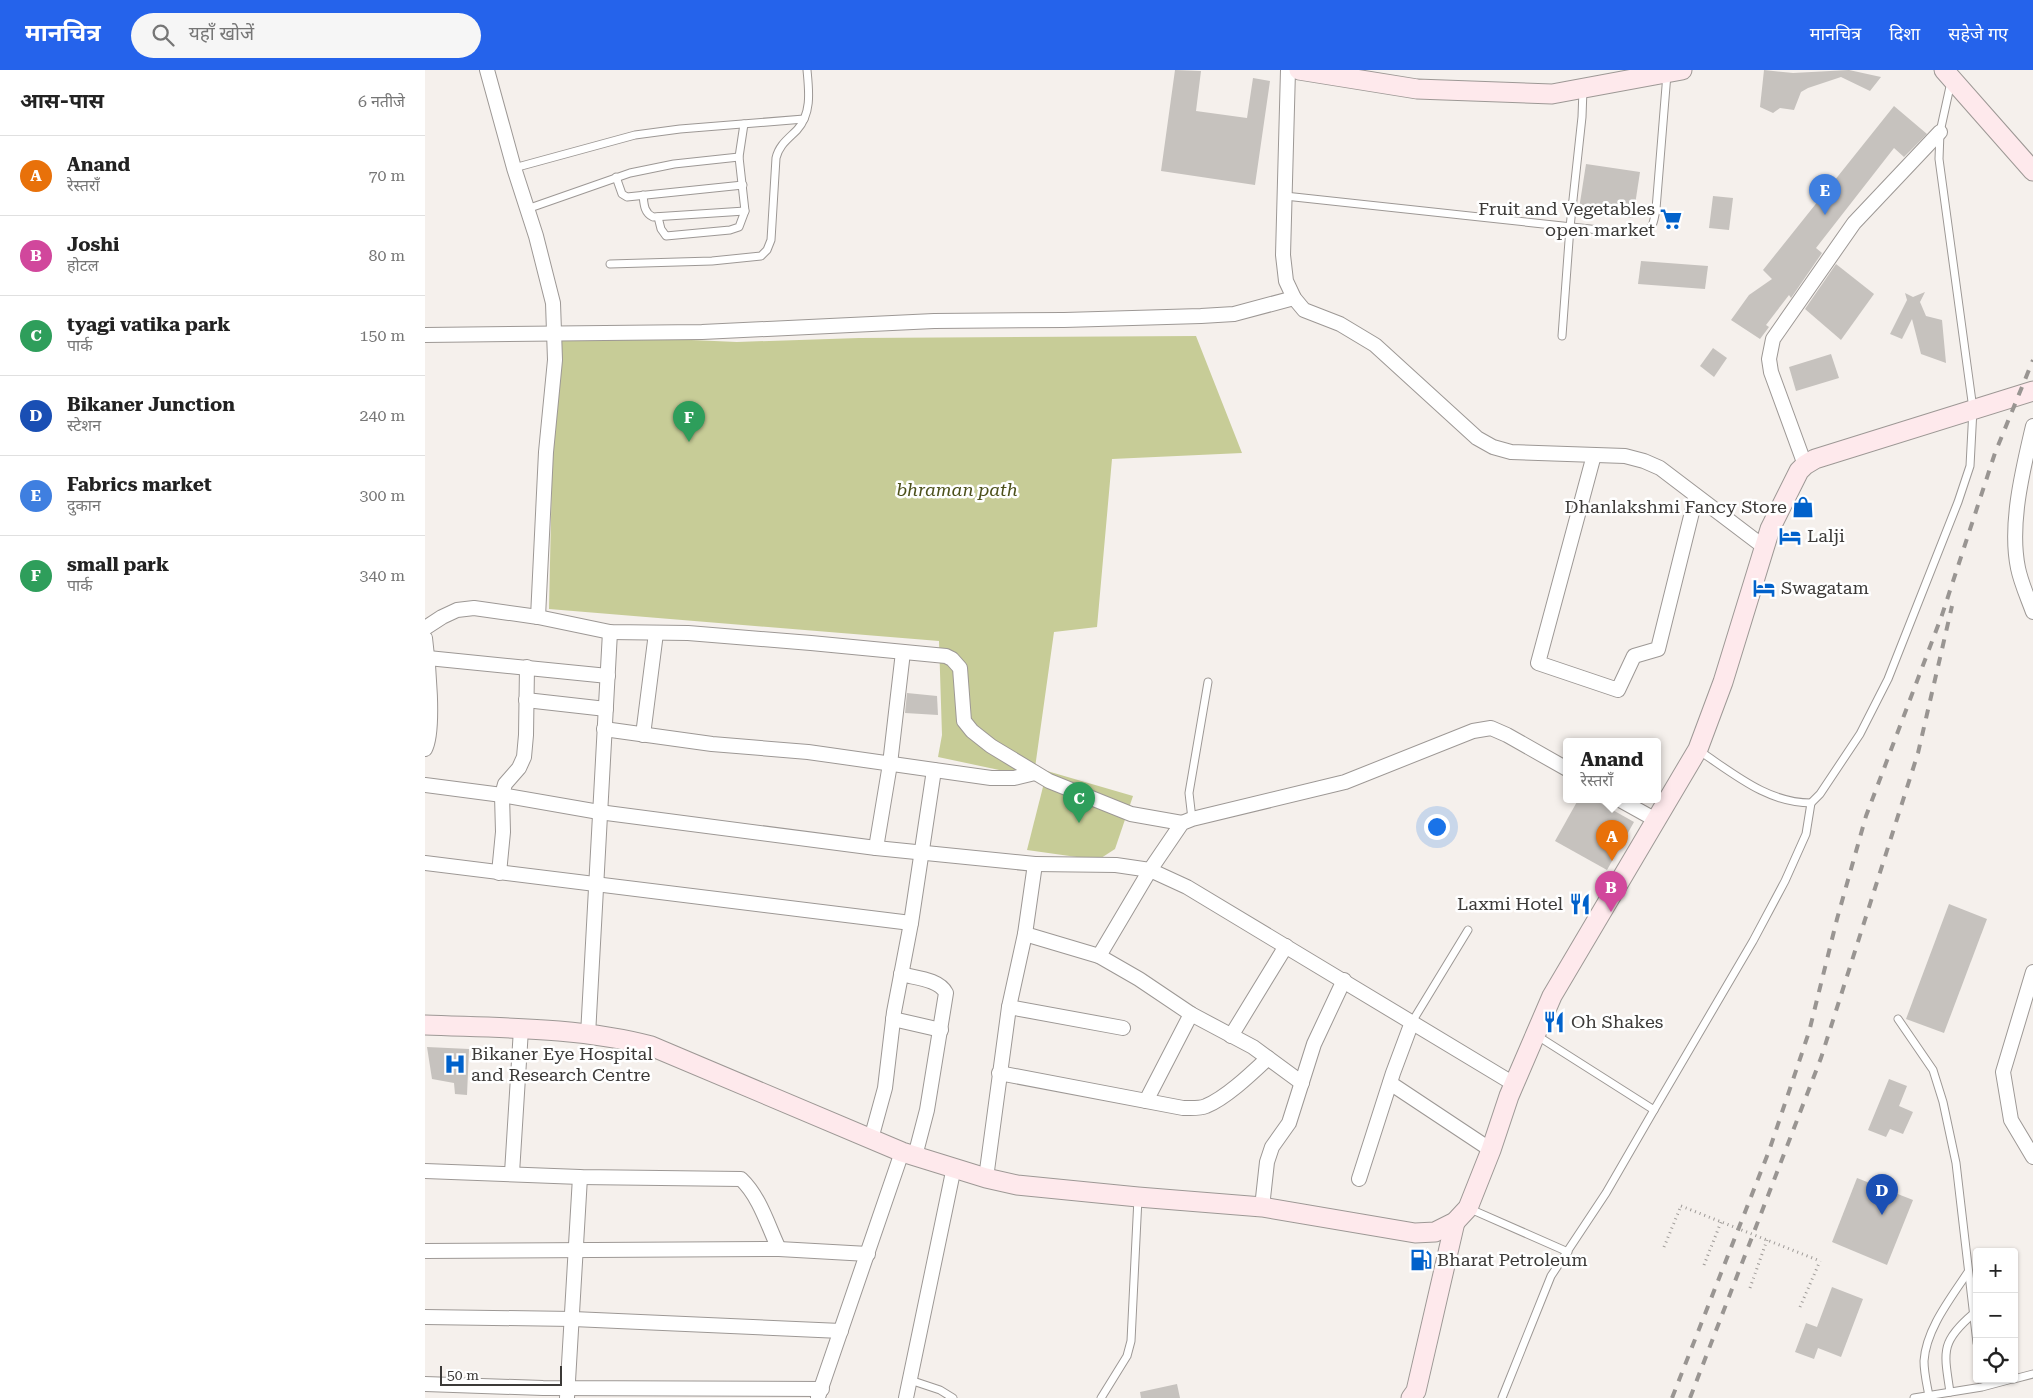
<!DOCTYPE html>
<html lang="hi">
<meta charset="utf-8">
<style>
:root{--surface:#fff;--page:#f6f6f6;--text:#222;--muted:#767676;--line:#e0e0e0;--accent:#2563eb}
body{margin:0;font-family:"Roboto Serif","Noto Sans Devanagari",serif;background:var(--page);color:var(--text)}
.controls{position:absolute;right:15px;bottom:15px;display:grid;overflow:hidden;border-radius:5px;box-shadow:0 1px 4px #0004}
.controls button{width:45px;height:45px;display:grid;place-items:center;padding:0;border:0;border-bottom:1px solid var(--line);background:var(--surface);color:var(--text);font:25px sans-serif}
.scale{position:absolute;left:15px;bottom:12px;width:122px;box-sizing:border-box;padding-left:5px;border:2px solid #3c3a38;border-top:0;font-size:14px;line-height:18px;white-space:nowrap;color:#3c3a38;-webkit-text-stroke:4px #fff;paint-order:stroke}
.you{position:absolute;left:1011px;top:756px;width:18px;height:18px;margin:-12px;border:4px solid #fff;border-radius:50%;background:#1a73e8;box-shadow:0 0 0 8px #1a73e833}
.badge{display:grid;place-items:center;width:32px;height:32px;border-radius:50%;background:var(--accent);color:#fff;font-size:16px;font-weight:700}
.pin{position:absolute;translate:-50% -41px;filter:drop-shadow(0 1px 2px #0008)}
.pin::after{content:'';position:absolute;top:26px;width:18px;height:15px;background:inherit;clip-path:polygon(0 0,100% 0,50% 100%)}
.popup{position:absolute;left:1138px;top:668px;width:98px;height:65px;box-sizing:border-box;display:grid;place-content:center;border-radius:5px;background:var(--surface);filter:drop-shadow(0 1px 4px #0005);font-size:16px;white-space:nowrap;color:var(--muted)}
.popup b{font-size:19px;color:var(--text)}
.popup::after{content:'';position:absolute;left:50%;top:100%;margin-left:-10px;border:10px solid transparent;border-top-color:var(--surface)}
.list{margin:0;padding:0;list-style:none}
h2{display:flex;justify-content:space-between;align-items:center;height:65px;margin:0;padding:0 20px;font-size:21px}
h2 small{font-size:16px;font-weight:400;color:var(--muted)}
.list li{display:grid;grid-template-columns:32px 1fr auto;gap:15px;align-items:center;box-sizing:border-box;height:80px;padding:0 20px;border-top:1px solid var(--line)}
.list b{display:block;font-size:19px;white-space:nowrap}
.list p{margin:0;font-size:16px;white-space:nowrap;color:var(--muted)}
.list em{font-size:16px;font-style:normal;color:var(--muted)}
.icon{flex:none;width:28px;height:28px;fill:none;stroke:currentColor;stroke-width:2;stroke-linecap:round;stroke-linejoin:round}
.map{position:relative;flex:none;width:1608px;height:1328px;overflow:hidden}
header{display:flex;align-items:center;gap:30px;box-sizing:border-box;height:70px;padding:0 25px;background:var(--accent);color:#fff}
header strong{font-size:24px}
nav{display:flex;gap:28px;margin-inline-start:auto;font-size:18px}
.search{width:350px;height:45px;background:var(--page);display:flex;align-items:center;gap:12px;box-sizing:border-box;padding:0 18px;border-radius:28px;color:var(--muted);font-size:19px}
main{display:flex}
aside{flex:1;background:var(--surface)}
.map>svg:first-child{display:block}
</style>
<header>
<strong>मानचित्र</strong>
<div class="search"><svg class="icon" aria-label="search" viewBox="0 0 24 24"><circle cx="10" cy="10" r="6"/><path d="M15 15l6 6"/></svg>यहाँ खोजें</div>
<nav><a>मानचित्र</a><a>दिशा</a><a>सहेजे गए</a></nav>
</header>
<main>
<aside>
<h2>आस-पास<small>6 नतीजे</small></h2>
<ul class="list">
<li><span class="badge" style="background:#e8710a">A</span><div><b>Anand</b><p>रेस्तराँ</p></div><em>70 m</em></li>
<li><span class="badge" style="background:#d1479c">B</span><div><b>Joshi</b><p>होटल</p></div><em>80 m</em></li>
<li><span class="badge" style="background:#2e9e5b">C</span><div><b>tyagi vatika park</b><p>पार्क</p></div><em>150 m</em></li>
<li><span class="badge" style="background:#1a4fb4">D</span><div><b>Bikaner Junction</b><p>स्टेशन</p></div><em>240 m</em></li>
<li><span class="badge" style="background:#3f7fe0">E</span><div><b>Fabrics market</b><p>दुकान</p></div><em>300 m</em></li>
<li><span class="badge" style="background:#2e9e5b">F</span><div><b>small park</b><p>पार्क</p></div><em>340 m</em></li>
</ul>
</aside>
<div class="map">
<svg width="1608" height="1328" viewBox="0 0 1608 1328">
<rect width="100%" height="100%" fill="#f5f0ec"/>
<!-- green -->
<g fill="#c7cc97">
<path d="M130,264L312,272L434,268L771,266L817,383L687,389L672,557L629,562L609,705H598L513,687L517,665L514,571L124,539Z"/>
<path d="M622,701L708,726L690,779L673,790L602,780Z"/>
</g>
<!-- building -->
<g fill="#c6c2be">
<path d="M750,0L776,1L771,41L822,48L828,8L845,11L830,115L736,101Z"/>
<path d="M1339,0L1368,3L1424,0L1456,7L1445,21L1416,7L1383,18L1376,22L1369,40L1355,38L1348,43L1335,37Z"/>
<path d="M1469,36L1502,64L1479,87L1469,78L1391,178L1397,183L1366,228L1364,225L1341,255L1344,257L1335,269L1306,250L1324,225L1347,209L1338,200Z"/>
<path d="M1161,94L1215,102L1208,148L1154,139Z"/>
<path d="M1288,126L1308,128L1304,160L1284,158Z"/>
<path d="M1216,191L1283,196L1280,219L1213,214Z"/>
<path d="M1411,194L1449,224L1416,270L1380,239Z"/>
<path d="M1500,222L1495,232L1501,246L1517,250L1521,293L1496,284L1487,249L1477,269L1465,264L1482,230L1480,223L1488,227Z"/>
<path d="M1288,278L1302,288L1289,307L1275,296Z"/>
<path d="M1406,284L1414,308L1371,321L1364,297Z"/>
<path d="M482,623L512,626L513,645L480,643Z"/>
<path d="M1153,730H1170L1209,752L1182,800L1130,771Z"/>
<path d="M1524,834L1562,849L1519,963L1481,949Z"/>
<path d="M2,977L44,979L42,1025L30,1024L29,1013L7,1009Z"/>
<path d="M1464,1009L1482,1016L1474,1036L1488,1042L1478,1064L1465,1059L1461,1067L1443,1060Z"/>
<path d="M1432,1108L1488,1130L1462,1195L1407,1172Z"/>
<path d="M1407,1217L1438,1229L1416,1287L1393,1278L1389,1289L1370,1282L1381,1253L1392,1257Z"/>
<path d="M752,1314L755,1328H716L715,1322Z"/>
</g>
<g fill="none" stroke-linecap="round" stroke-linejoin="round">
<!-- lane casing -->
<g stroke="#9d9895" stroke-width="9">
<g id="lane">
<path d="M89,98L210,65L255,59L379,49"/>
<path d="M191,107L197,124L202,127L318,115"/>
<path d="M218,125C219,134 219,143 228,147L320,141"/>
<path d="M860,126L1211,164C1229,161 1228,155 1231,139L1242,4"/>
<path d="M102,139L205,103L249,94L314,87"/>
<path d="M233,147L236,159L241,166L305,160L314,157L320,141L314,87L319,54"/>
<path d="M185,194L287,191L336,186L342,180L346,170L351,88C354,75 363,69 372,60C387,43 384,21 382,0"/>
<path d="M1137,266L1145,157L1157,47L1158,19"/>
<path d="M1273,680C1308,703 1342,733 1386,733L1395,724L1435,664L1463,609L1533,432L1545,396L1548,339L1514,89L1515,62L1526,12"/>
<path d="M767,749L764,723L783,612"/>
<path d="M1473,949L1508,1000L1518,1032L1531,1093L1552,1273"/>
<path d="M987,952L1043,860"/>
<path d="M1111,965L1229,1040L1328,871L1360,811L1381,764L1386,733"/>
<path d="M1043,1138L1143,1182"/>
<path d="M1589,1309L1608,1304"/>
<path d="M485,1310L515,1320L528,1328"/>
<path d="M1525,1322C1519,1282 1515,1272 1548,1244"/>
<path d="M1504,1326C1502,1315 1499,1303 1499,1291C1501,1259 1526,1228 1543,1202"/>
<path d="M676,1328L702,1286L706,1271L713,1128"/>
<path d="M1077,1328L1126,1206L1181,1123L1229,1040"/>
<path d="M1489,1328L1557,1317L1587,1309"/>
</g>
</g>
<!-- street casing -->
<g stroke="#9d9895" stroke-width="16">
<g id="street">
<path d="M62,0L89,98L111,166L128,233L130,290L121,382L113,547"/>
<path d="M863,0L858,185L861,211L869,228L879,240L915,254L950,275L1052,368L1068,377L1086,382L1200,386L1219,391L1235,398L1339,477"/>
<path d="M0,265L277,262L509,251L639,250L776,246L809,244L869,228"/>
<path d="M1608,356C1598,399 1584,454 1593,498C1596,513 1603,528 1608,542"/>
<path d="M1169,385L1113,593L1193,620L1209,586L1233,579L1271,426"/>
<path d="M1380,395L1346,302L1344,289L1348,269L1429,153L1515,62"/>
<path d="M0,558L17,547L32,540L49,538L113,547L185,562L263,563L386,573L521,586L527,589L535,598L539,651L547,661L566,676L624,711L706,744L757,753"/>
<path d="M0,568C3,590 10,661 0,679"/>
<path d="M3,588L183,606"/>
<path d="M101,630L181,639"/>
<path d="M179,659L287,674L383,682L566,708H589L610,703"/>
<path d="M218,665L231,563"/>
<path d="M0,715L77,725L174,742L451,778L610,794L600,864L584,937L561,1108"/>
<path d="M1195,730L1231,750"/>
<path d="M451,778L465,694L478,582"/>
<path d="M0,793L486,853"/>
<path d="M610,794L691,795L725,800L762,817L1089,1014"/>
<path d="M74,803L78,762L77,725L80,714L94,698L99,687L101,665L102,597"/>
<path d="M600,864L674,886L714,909L766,944L721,1031"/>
<path d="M674,886L725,800L757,753L767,749L920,712L1048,661L1066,658L1082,665L1142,699"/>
<path d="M1608,902L1578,1002L1586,1050L1608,1087"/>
<path d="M476,904C490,908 514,909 521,923L502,1040L490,1086"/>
<path d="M584,937L698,958"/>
<path d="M766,944L828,977L877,1013"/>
<path d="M468,949L516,960"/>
<path d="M163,965L185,562"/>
<path d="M806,966L861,876"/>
<path d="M574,1003L758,1038C765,1038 774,1039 781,1036C801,1028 827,1003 843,988"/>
<path d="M965,1013L1066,1080"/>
<path d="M446,1069L460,1018L469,942L486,853L509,700"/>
<path d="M0,1101L155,1107L316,1109C335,1127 343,1156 354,1179"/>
<path d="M87,1103L96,959"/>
<path d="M934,1109L968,1003L987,952"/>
<path d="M837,1137L842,1092L847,1077L864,1053L889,974L919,910"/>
<path d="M0,1181L354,1179L443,1184"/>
<path d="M0,1247L148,1249L416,1261"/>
<path d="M0,1314L118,1318L397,1319"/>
<path d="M393,1327L477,1082"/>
<path d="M142,1328L155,1107"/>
<path d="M481,1328L529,1097"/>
</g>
</g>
<!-- secondary casing -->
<g stroke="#9d9895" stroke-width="21">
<g id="secondary">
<path d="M874,0L992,19L1127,24L1257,0"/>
<path d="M1519,0L1608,101"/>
<path d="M0,955C74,958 155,957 226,976L477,1082L561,1108L592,1115L713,1127L837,1137L990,1163L1010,1162L1030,1152L1043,1138L1066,1080L1084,1026L1127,926L1273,679L1298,612L1345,459L1374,401L1380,395L1390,389L1608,321"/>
<path d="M986,1328L991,1321L1030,1152"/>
</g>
</g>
<!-- path -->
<g stroke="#9e9a97" stroke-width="3" stroke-dasharray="1 4" stroke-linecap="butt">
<path d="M1239,1177L1256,1136"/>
<path d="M1279,1195L1296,1152"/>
<path d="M1325,1218L1342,1170"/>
<path d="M1375,1237L1395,1191"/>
</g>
<!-- lane -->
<use href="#lane" stroke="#fff" stroke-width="7"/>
<!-- street -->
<use href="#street" stroke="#fff" stroke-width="14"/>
<!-- secondary -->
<use href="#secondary" stroke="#fee9ec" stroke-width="19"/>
<!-- rail -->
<g stroke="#999592" stroke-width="4" stroke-dasharray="9 9" stroke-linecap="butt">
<path d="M1247,1328L1344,1081L1384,962L1412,849L1441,746L1517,545L1570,383L1608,290"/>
<path d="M1265,1328L1396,988L1493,683L1527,536"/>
</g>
<!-- path-bridge -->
<path stroke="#9e9a97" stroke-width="3" stroke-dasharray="1 4" stroke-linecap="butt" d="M1256,1136L1395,1191"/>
</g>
<!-- icons -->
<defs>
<g id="supermarket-bare" transform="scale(1.725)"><path d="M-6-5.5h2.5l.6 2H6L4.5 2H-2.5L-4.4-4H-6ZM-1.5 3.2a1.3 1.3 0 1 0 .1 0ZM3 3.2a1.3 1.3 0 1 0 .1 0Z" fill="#0162cb" stroke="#fff" stroke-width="2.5" paint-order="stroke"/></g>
<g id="shop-bare" transform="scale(1.725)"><path d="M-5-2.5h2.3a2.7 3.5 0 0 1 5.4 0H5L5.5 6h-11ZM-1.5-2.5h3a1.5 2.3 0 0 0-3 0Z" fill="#0162cb" stroke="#fff" stroke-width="2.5" paint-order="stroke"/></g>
<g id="hotel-bare" transform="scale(1.725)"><path d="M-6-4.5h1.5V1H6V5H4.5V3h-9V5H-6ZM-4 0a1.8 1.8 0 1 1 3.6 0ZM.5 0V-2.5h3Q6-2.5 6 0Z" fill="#0162cb" stroke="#fff" stroke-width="2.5" paint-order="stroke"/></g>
<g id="restaurant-bare" transform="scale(1.725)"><path d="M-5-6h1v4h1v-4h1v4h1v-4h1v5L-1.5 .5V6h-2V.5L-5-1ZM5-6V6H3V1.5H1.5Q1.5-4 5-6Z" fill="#0162cb" stroke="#fff" stroke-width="2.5" paint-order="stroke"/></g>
<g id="hospital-bare" transform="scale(1.725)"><path d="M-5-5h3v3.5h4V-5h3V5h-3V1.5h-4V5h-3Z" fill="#0162cb" stroke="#fff" stroke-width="2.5" paint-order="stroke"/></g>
<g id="fuel-bare" transform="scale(1.725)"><path d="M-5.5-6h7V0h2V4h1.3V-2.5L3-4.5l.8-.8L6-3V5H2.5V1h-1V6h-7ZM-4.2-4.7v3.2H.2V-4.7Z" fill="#0162cb" stroke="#fff" stroke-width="2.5" paint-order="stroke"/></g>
</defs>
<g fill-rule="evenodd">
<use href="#supermarket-bare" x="1246" y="149"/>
<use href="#shop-bare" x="1378" y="437"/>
<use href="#hotel-bare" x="1365" y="466"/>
<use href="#hotel-bare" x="1339" y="518"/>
<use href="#restaurant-bare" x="1155" y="834"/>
<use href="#restaurant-bare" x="1129" y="952"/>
<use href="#hospital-bare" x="30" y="994"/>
<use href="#fuel-bare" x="996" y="1190"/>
</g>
<g text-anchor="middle" stroke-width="5" stroke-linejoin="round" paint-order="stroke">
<!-- poi labels -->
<g font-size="18" fill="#3c3a38" stroke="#fff" text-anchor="start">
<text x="1230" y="145" text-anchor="end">Fruit and Vegetables<tspan x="1230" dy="21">open market</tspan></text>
<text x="1362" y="443" text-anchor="end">Dhanlakshmi Fancy Store</text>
<text x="1382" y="472">Lalji</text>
<text x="1356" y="524">Swagatam</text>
<text x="1138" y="840" text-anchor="end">Laxmi Hotel</text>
<text x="1146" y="958">Oh Shakes</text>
<text x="46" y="990">Bikaner Eye Hospital<tspan x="46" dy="21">and Research Centre</tspan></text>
<text x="1012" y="1196">Bharat Petroleum</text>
</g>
<!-- park labels -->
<g font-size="18" font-style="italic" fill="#4c501a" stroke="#fff">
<text x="532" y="426">bhraman path</text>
</g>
</g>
</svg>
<div class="controls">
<button>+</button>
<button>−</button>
<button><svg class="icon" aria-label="locate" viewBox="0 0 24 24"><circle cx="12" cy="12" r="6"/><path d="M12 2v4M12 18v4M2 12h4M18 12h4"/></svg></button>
</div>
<div class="scale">50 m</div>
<div class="you"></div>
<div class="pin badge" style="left:1187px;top:791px;background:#e8710a">A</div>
<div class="popup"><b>Anand</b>रेस्तराँ</div>
<div class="pin badge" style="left:1186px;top:842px;background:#d1479c">B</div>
<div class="pin badge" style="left:654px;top:753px;background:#2e9e5b">C</div>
<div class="pin badge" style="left:1457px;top:1145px;background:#1a4fb4">D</div>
<div class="pin badge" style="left:1400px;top:145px;background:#3f7fe0">E</div>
<div class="pin badge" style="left:264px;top:372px;background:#2e9e5b">F</div>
</div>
</main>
